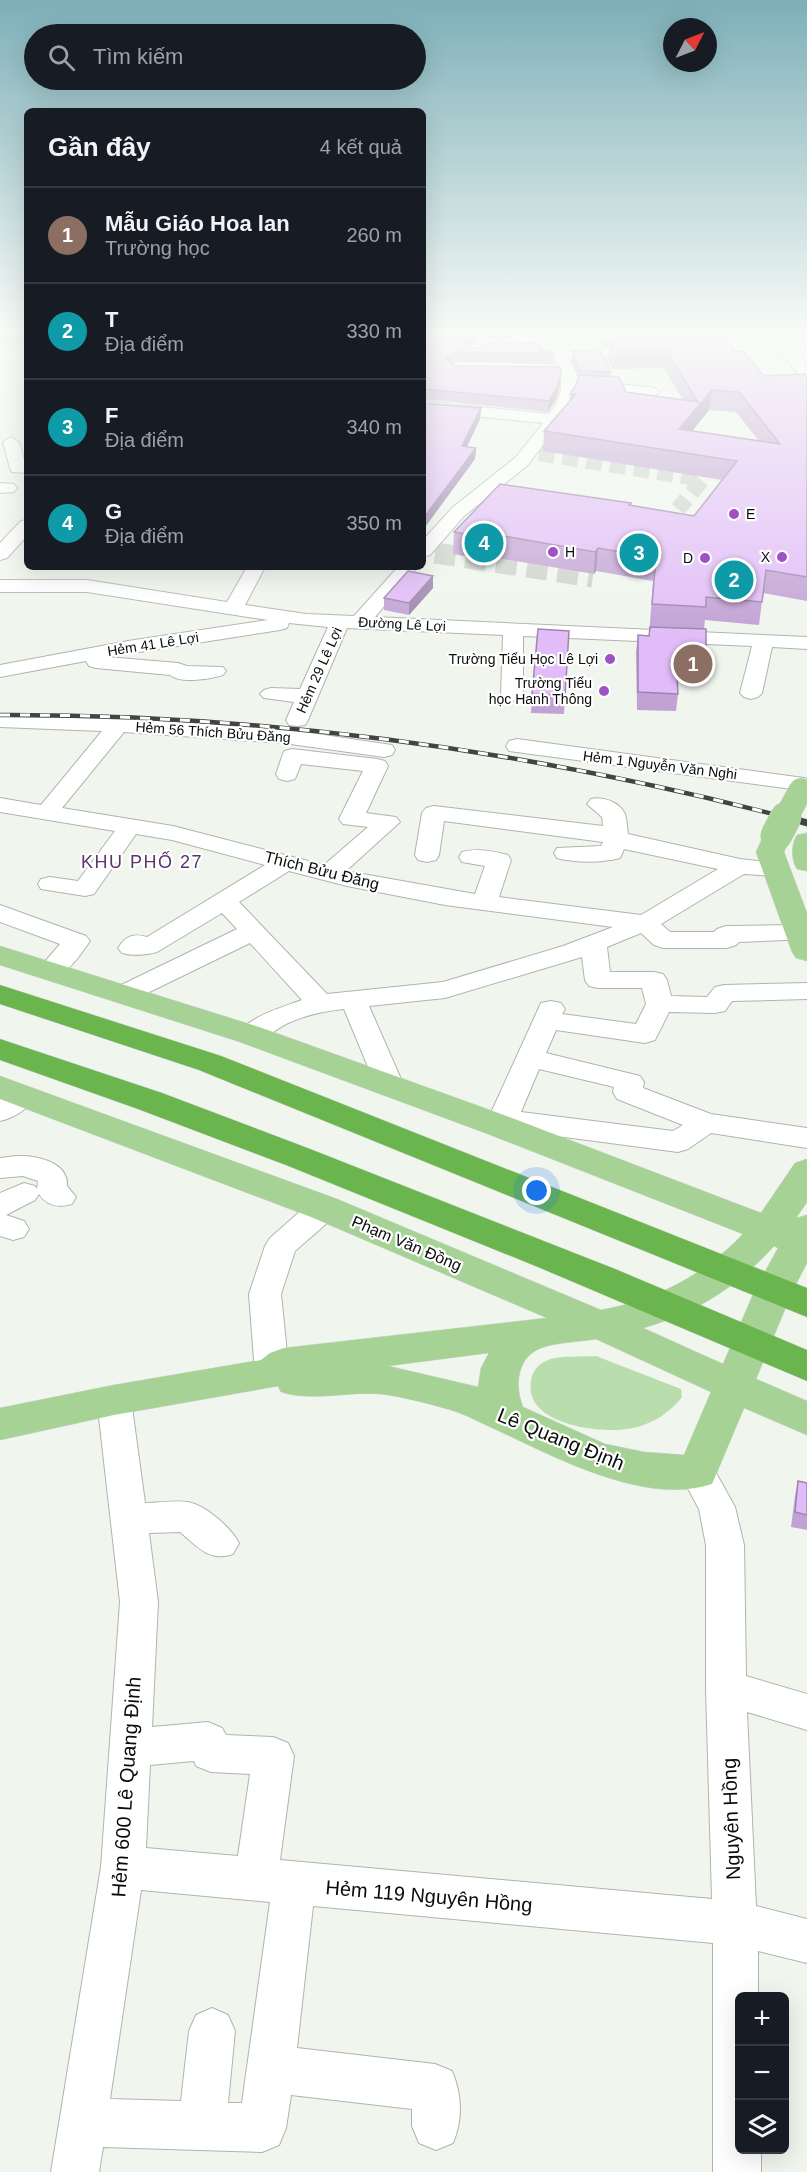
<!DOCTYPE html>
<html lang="vi">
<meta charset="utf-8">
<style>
:root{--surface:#171b24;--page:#242831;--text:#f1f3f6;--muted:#9ea1a6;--line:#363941;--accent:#9f52c4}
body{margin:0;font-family:Helvetica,sans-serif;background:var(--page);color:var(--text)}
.controls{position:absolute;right:18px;bottom:18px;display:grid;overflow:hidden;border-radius:9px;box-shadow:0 6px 24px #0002}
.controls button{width:54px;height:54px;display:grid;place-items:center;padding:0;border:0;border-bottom:2px solid var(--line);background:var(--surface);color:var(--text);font:30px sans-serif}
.compass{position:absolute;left:663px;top:18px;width:54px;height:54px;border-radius:50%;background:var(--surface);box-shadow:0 6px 24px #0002;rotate:48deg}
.you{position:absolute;left:537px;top:1191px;width:21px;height:21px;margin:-15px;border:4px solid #fff;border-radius:50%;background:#1a73e8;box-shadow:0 0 0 9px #1a73e833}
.badge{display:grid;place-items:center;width:39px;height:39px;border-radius:50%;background:var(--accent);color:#fff;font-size:20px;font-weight:700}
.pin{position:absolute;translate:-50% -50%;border:3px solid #fff;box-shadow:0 2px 6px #0006}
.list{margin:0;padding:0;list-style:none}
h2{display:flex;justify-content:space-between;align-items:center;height:78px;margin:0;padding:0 24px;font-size:26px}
h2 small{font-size:20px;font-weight:400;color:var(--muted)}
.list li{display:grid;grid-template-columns:39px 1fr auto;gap:18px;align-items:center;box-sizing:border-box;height:96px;padding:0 24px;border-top:2px solid var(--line)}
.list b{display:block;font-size:22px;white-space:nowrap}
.list p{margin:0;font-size:20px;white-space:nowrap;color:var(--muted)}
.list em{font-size:20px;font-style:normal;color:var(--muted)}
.icon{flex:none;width:33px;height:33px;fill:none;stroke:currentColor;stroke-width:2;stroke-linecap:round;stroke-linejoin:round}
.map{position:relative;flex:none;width:807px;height:2172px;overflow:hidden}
.search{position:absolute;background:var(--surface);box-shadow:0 6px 24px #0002;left:24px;top:24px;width:402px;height:66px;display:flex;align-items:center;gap:15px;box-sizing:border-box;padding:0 21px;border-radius:33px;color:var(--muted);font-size:22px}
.panel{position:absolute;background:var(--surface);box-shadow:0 6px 24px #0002;left:24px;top:108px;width:402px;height:462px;border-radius:9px}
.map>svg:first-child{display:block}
</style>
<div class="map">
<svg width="807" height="2172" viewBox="0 0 807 2172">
<rect width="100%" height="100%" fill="#f0f6ee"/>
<!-- green -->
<path fill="#baddae" d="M596,1356L681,1389L682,1397C671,1412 652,1424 633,1428C603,1435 523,1425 531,1381C532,1372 537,1365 546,1361C555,1355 584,1357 596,1356Z"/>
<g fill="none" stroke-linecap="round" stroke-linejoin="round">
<!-- minor-tunnel-far1 -->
<path stroke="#ced3cc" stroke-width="16" stroke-dasharray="16 8" stroke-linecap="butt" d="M539,453L703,479L678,509"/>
<!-- minor-tunnel -->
<path stroke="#ced3cc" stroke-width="21" stroke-dasharray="21 10" stroke-linecap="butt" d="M435,553L593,577"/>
<!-- minor casing -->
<g stroke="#afb5ad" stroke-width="2">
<g id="minor">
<path d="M488,334L503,335L479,356H469L467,353L469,350Z"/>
<path d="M543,334H557L579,380L573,404L528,465L464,516L430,555L423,557V540L452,508L516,457L543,423L423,411V401L549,414C573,383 557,365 543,334Z"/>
<path d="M629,334H644L657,352L655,355L601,357L594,353L601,349L639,348Z"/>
<path d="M767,334H782L807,366V381L802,379Z"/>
<path d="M587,382L652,387L660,392L652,397L582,390L579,387L582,384Z"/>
<path d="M11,437L19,442L25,463H27V473L12,472L10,468L3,442Z"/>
<path d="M0,483L14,484L17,488L14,492L0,493Z"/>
<path d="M27,520V536L7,558L0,560V543L21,521Z"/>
<path d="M247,567H265L245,605L306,614L354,616L398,567H417L375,617L807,637V649L772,647L762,693L758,697L751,699L744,697L740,693L752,646L523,636V695L519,699L512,701L505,699L501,695L503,635L347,628L308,720L305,725L297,726L289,725L286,720L294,702L264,698L260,694L264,690L271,688L300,689L328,627L289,623L287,628L280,630L107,657L178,663L187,666L223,667L226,671L223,675C210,679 181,684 170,675L96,668L89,666L86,661L0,677V665L128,641L268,620L87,592H0V580H87L227,602Z"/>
<path d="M0,715L118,718L283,729L392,745L395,750L392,755L384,757L283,743L124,732L62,808L173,826L324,865L368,827L343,824L339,819L363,771L301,764L295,779L287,781L279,779L276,774L284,751L292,749L377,759L385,761L388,766L366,813L396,817L400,822L346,871L475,894L485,866L462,862L459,857L462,852C477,848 493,851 508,855L511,860L499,897L641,915L718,869L624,849L620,858C601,863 576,863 557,858L554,853L557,848L601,846L603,842L444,821L439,855L436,860L427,862L418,860L415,855L422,813L426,808L434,806L603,826L602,817L587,804L591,799C602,796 620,802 625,814C627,820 627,828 628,834L740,859L785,864L788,869L785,874L776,876L744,874L661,924L670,932H714L717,929L726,926L800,925L807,927V939L739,942L736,945L727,948H663L654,945L641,933L607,947L610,972H654L663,974L667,980L671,996L707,997L715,987L724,985L807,983V999L732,1001L725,1011L715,1013L669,1012L655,1040L645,1043L556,1030L546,1053L640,1076L644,1082L643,1088L711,1114L807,1128V1148L711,1133L688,1149L678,1152L512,1130L510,1133L500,1136L490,1133L485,1126L541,1003L551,1001L561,1003L565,1009L562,1014L636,1024L646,1004L642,988H598L589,986L585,980L582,957L445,998L369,1006L404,1086L400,1092L390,1095L380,1092L376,1086L344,1009C324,1011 306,1015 288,1023C271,1031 262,1046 241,1041L237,1035C251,1015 281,1008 302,1000L250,943L133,1000L124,1002L115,1000L111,994L115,988L237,929L222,913L157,952C146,955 133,956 122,953L118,948C126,936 133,933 147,937L265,865L172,840L136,834L94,894L85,896L41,889L38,884L41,879L50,877L78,881L115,831L0,812V798L41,805L102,731L0,727ZM289,871L347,886L445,905L613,927L563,946L443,982L327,994L239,902ZM539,1069L614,1087L613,1092L617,1099L683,1125L673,1131L521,1112Z"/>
<path d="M517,739L804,778L807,779V791L509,751L506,746L509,741Z"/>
<path d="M0,905L86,936L90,941C78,958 63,982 41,977L37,971L60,944L0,922Z"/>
<path d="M23,1087L33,1089L37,1096C29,1108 14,1118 0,1121V1098L13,1089Z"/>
<path d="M16,1156C36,1155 69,1162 67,1186L76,1197L72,1204C58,1208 47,1206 39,1194L35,1200L6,1215L24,1221L29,1229L24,1237L13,1240L0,1236V1193L24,1183L35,1186L37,1189L38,1181L23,1176L0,1178V1158Z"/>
<path d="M324,1197L335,1200L339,1208L335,1216L295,1251L281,1294L289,1373L284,1382L272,1386L260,1382L255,1373L249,1294L265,1246L270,1238L313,1200Z"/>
<path d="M114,1387L126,1391L131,1400L145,1503C158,1503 175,1500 188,1502C207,1506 230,1527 239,1543L233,1554C209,1562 198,1547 180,1532L149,1533L158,1602L152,1727L208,1722L222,1728L226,1735L273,1737L288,1743L294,1756L280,1860L712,1899L706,1688V1545L699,1509L679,1472L684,1462L697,1458L710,1462L735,1507L744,1545L746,1676L807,1694V1730L747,1712L756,1906L807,1919V1963L758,1951V1996H740V2150H761V2172H713V1943L313,1906L297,2048L435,2064L452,2071C462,2095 463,2119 453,2143L436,2150L419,2143L412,2126V2109L291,2095L286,2128L279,2145L262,2152L103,2147L99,2172H51L101,1867L120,1602L97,1400L102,1391ZM194,1761L196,1766L211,1772L250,1774L238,1856L146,1848L150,1765ZM141,1890L270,1902L242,2103H228L235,2031L228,2015L212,2008L196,2015L189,2031L181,2101L110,2099Z"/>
</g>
</g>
<!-- major casing -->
<g stroke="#d3d3d3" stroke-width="1">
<g id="major">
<path d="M27,334V344L0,345V335Z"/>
<path d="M423,334H513L505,339L423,341Z"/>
<path d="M776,828L786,830L790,836L784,852L807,913V961L796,958L792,952L756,852L766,830Z"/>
<path d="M807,833V871L797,869C791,860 791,844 797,835Z"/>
<path d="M0,946L262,1028L512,1118L761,1213L795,1163L807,1159V1202L796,1218L807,1215V1263L793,1290L756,1379L807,1401V1435L744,1408L712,1484C646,1506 557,1458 499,1431C485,1425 471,1417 457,1412C435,1405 404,1397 381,1394C348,1391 313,1402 281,1392L278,1386L114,1415L0,1440V1408L114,1385L261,1360L270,1353L284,1348L547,1318L311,1217L0,1099V1076L337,1199L601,1310C657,1300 704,1275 743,1234L488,1134L240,1042L0,965ZM774,1246L778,1248L755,1290L723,1364L643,1328C696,1313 737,1287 774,1246ZM596,1339L711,1392L684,1455L644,1452L605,1444L523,1407C514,1385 517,1355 544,1347C560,1342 579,1342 596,1339ZM489,1353L481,1368L478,1387L388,1366Z"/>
</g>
</g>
<!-- highway casing -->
<g stroke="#d3d3d3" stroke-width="1">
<g id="highway">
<path d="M0,985L221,1056L807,1288V1317L199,1070L0,1004Z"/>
<path d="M0,1039L162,1093L310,1149L615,1269L807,1350V1381L538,1267L286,1165L138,1109L0,1060Z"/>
</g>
</g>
<!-- minor -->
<use href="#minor" fill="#fff" fill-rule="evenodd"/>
<!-- major -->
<use href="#major" fill="#a6d395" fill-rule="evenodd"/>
<!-- highway -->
<use href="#highway" fill="#6bb54e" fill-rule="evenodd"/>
<!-- rail-far1 casing -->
<g stroke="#414440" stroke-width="4.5">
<path id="rail-far1" d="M0,715C268,714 533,751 792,819"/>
</g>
<!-- rail casing -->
<g stroke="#414440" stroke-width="7">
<path id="rail" d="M786,817L807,823"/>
</g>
<!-- rail-far1 -->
<use href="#rail-far1" stroke="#fff" stroke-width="3" stroke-dasharray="10" stroke-linecap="butt"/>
<!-- rail -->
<use href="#rail" stroke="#fff" stroke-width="4.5" stroke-dasharray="13" stroke-linecap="butt"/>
<!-- major-bridge-far1 casing -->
<g stroke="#d3d3d3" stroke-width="25" stroke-linecap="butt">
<path id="major-bridge-far1" d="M785,819L801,790"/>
</g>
<!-- major-bridge casing -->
<g stroke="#d3d3d3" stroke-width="32" stroke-linecap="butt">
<path id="major-bridge" d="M776,836L786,817"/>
</g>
<!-- major-bridge-far1 -->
<use href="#major-bridge-far1" stroke="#a6d395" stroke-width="24"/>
<!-- major-bridge -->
<use href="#major-bridge" stroke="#a6d395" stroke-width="31"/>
</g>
<!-- wall -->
<g fill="#c2a2d5" fill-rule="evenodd">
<path d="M597,334H631L634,339L654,337V334H723L735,352L764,376L807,377V601L763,593L759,625L705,620L704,629L706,657L704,674L677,672L678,694L676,711L637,710L636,652L638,635L649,636L653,581L596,571L594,574L491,557L488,560L453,554L454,532L630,505L694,516L722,480L543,451L544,431L569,403L570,394L576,385L578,378L571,361L572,351L611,372V377L626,392L683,400L664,368L612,369L608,359L609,347H603ZM709,410L736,412L759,441L692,431Z"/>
<path d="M423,335L475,342L469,348L541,351L554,354V364L455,362L452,364L455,366L560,385L556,399L548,412L423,399Z"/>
<path d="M423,403L481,408L480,419L467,447L476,448L475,459L425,527H423Z"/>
<path d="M433,576V588L409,615L384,610V598Z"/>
<path d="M569,631L564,714L531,713L532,694Z"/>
<path d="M798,1481L807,1483V1530L791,1527L795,1496Z"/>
</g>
<!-- shaded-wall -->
<g fill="#9e84ae">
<path d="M473,334H475V342L465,352V342Z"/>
<path d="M455,352V362L445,368V358Z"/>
<path d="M561,374L560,385L556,399L548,412L549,401Z"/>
<path d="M712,390L709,410L677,450L679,429Z"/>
<path d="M481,408L480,419L462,457V446Z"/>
<path d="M476,448L475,459L425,527V516Z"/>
<path d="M492,534L491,557L488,560V538Z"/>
<path d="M598,548L596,571L594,574L595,552Z"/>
<path d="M433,576V588L409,615V603Z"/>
</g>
<!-- building -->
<g fill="#e2bcf8" stroke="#9e84ae" stroke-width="1.5" fill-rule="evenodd">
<path d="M436,334H473L465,342L469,348H479L485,344L538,343L541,351H553L554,354L455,352L445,358L455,366L560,367L561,374L556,389L549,401L423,389V335Z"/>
<path d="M600,334H631L634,339L609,340L610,341L603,342Z"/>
<path d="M660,334H723L735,352L743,351L764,376L805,374L807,377V577L766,570L762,602L706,597V607L652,604L656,558L598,548L595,552L492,534L488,538L454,532L500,484L631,503L629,505L694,516L737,461L544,431L576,394H570L576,385L579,375L619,377L626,392L698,402L665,349L614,350L609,340L659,337ZM712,390L739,392L780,444L679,429Z"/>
<path d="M600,350L611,372L580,371L572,351Z"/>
<path d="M423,403L481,408L462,446L476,448L425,516H423Z"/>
<path d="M408,571L433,576L409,603L384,598Z"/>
<path d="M650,627L706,629V657L676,655L678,694L638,692V635L649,636Z"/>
<path d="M538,629L569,631L565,696L532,694Z"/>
<path d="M798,1481L807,1483V1515L795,1512Z"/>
</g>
<!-- sky -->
<linearGradient id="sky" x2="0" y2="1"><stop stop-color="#7dafb8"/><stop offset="0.52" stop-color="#f8fbf7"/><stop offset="1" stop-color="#f8fbf7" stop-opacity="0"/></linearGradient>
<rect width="807" height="639" fill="url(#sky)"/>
<!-- markers -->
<g fill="#9f52c4" stroke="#fff" stroke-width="2">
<circle cx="734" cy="514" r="6"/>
<circle cx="553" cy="552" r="6"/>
<circle cx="782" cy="557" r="6"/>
<circle cx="705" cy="558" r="6"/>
<circle cx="610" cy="659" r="6"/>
<circle cx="604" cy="691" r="6"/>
</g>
<g text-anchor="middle" stroke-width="4.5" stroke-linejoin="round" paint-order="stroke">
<!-- far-poi labels -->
<g font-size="14" fill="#0a0c0a" stroke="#fff" text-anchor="end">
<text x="746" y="519" text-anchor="start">E</text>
<text x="565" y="557" text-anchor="start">H</text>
<text x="770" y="562">X</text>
<text x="693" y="563">D</text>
<text x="598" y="664">Trường Tiểu Học Lê Lợi</text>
<text x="592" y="688">Trường Tiểu<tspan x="592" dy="16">học Hanh Thông</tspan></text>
</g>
<!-- far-street labels -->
<g font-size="14" fill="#0a0c0a" stroke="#fff">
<text transform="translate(402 624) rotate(3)" y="5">Đường Lê Lợi</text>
<text transform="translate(153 644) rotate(-9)" y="5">Hẻm 41 Lê Lợi</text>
<text transform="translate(319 670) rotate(-66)" y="5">Hẻm 29 Lê Lợi</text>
<text transform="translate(213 732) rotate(4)" y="5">Hẻm 56 Thích Bửu Đăng</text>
<text transform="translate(660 765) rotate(7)" y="5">Hẻm 1 Nguyễn Văn Nghi</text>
</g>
<!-- street labels -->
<g font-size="16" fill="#0a0c0a" stroke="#fff">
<text transform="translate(322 870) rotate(14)" y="6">Thích Bửu Đăng</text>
<text transform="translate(407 1243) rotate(23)" y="6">Phạm Văn Đồng</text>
</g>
<!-- neighbourhood labels -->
<g font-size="18" letter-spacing="1.5" fill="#5a346c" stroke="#fff">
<text x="142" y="868">KHU PHỐ 27</text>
</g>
<!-- near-street labels -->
<g font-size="20" fill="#0a0c0a" stroke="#fff">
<text transform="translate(561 1439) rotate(22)" y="7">Lê Quang Định</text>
<text transform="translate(126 1787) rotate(-86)" y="7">Hẻm 600 Lê Quang Định</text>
<text transform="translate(731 1819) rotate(-92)" y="7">Nguyên Hồng</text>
<text transform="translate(429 1896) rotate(5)" y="7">Hẻm 119 Nguyên Hồng</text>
</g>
</g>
</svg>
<div class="controls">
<button>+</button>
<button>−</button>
<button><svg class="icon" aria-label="layers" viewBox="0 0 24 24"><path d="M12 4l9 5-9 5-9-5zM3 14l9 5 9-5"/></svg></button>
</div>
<svg class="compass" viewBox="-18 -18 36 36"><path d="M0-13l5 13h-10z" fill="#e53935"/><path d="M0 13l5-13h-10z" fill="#9ea1a6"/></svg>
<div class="you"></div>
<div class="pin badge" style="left:693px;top:664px;background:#8d6e63">1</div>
<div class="pin badge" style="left:734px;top:580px;background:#0f9aa8">2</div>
<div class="pin badge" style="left:639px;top:553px;background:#0f9aa8">3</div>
<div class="pin badge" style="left:484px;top:543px;background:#0f9aa8">4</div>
<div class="search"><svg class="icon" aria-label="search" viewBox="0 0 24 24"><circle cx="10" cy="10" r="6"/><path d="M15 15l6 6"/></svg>Tìm kiếm</div>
<section class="panel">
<h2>Gần đây<small>4 kết quả</small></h2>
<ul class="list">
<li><span class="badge" style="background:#8d6e63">1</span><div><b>Mẫu Giáo Hoa lan</b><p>Trường học</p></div><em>260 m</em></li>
<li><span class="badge" style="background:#0f9aa8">2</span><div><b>T</b><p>Địa điểm</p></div><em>330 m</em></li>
<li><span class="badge" style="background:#0f9aa8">3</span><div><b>F</b><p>Địa điểm</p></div><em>340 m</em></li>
<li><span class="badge" style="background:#0f9aa8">4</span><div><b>G</b><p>Địa điểm</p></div><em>350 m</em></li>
</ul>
</section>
</div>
